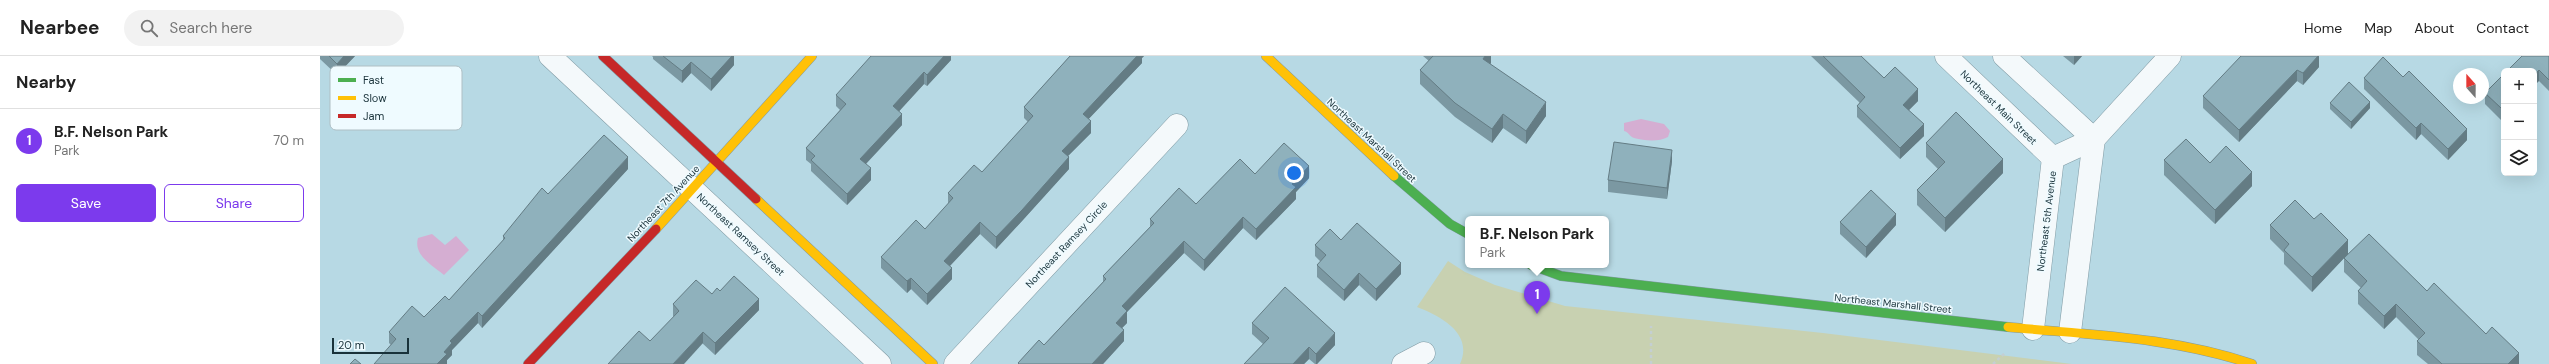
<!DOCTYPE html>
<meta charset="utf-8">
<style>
:root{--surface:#fff;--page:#f2f2f2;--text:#222;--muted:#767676;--line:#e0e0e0;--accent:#7c3aed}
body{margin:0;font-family:"DM Sans",sans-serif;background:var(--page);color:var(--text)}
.controls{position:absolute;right:12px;top:12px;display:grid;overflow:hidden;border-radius:6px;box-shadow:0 4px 16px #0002}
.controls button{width:36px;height:36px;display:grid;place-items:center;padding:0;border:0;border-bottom:1px solid var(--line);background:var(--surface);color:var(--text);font:20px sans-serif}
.compass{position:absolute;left:2133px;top:12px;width:36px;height:36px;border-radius:50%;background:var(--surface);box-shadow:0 4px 16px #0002;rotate:339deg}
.scale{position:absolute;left:12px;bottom:10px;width:77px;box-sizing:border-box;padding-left:4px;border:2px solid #19323a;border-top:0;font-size:11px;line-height:14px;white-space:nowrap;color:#19323a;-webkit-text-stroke:3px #effbff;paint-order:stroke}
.you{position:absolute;left:974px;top:117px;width:14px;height:14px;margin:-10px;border:3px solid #fff;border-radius:50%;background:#1a73e8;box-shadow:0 0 0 6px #1a73e833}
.badge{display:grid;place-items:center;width:26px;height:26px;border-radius:50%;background:var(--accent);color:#fff;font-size:13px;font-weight:700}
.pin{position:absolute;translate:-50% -33px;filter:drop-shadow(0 1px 2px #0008)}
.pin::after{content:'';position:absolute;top:21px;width:14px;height:12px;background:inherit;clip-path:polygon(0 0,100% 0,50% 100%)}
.popup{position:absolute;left:1145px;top:160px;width:144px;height:52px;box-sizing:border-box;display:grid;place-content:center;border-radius:6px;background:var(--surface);filter:drop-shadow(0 1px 3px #0005);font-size:13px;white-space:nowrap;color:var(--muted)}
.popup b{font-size:15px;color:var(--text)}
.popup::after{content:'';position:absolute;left:50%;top:100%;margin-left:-8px;border:8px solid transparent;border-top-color:var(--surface)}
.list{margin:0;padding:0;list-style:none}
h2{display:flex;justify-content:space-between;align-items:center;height:52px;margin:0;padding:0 16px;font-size:17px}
h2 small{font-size:13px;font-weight:400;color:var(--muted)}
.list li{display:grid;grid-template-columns:26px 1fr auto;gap:12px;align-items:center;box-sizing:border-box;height:64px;padding:0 16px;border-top:1px solid var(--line)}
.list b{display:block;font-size:15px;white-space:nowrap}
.list p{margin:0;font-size:13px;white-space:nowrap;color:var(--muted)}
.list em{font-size:13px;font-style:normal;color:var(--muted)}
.actions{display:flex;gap:8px;padding:12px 16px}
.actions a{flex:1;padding:9px 0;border:1px solid var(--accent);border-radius:6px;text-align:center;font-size:14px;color:var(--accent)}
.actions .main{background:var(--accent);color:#fff}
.icon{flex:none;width:22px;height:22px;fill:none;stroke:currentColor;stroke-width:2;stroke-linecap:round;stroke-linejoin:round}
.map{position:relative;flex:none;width:2229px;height:308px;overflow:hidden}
header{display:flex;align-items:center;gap:24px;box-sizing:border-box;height:56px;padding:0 20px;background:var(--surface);border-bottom:1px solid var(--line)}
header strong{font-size:19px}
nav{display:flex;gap:22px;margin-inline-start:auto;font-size:14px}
.search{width:280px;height:36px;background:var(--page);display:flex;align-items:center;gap:10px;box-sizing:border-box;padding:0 14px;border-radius:22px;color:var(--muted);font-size:15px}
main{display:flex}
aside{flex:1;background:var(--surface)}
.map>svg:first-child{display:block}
</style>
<header>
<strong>Nearbee</strong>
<div class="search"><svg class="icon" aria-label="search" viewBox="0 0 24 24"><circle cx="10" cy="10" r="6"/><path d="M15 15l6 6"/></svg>Search here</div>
<nav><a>Home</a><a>Map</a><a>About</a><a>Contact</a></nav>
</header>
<main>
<aside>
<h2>Nearby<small></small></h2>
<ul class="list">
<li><span class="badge">1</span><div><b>B.F. Nelson Park</b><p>Park</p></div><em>70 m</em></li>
</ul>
<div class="actions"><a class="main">Save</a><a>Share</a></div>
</aside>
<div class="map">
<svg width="2229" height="308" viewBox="0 0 2229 308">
<rect width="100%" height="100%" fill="#b7d9e4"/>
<!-- green -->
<path fill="#c8d1b1" d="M1128,205L1145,216L1175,229L1245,250L1503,277L1752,308H1140C1154,277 1120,260 1097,251Z"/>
<!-- water -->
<g fill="#d5aed2">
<path d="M1321,63L1344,68L1350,75L1348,81C1339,86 1325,85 1314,82C1309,80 1309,76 1304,75V67Z"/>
<path d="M112,178L125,189L136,180L149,194L124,219C112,209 93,199 98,182Z"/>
</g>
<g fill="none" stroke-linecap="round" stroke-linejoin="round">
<!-- street casing -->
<g stroke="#819ba4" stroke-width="23">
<g id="street">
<path d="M230,0L560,308"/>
<path d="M1626,0L1733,102"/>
<path d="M1684,0L1774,83"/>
<path d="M1733,102L1774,83L1850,0"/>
<path d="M1713,273L1733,102"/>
<path d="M1750,276L1774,83"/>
<path d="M635,308L857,69"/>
<path d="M1083,308L1104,297"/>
</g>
</g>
<!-- fast casing -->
<g stroke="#819ba4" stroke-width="10">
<g id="fast">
<path d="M1074,120L1130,168L1148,178"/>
<path d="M1211,209L1241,220L1688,271"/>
</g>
</g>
<!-- slow casing -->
<g stroke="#819ba4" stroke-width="10">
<g id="slow">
<path d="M946,0L1074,120"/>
<path d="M436,143L613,308"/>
<path d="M336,173L492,0"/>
<path d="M1688,271C1771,279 1853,281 1932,308"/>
</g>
</g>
<!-- jam casing -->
<g stroke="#819ba4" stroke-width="10">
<g id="jam">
<path d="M283,0L436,143"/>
<path d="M208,308L336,173"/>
</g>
</g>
<!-- path -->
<g stroke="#c4cfd2" stroke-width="2.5" stroke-dasharray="3 3" stroke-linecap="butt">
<path d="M1331,308V270"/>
<path d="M1673,308L1685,297"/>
</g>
<!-- street -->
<use href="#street" stroke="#f4f9fb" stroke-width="22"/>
<!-- fast -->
<use href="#fast" stroke="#4caf50" stroke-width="9"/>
<!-- slow -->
<use href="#slow" stroke="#ffc107" stroke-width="9"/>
<!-- jam -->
<use href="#jam" stroke="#c62828" stroke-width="9"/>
</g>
<!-- wall -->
<g fill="#7b98a2">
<path d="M0,0H35L17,19L0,3Z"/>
<path d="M332,0H414V9L391,35L371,17L362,27L333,3V1Z"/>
<path d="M631,0V4L607,30L604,28L579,55L582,69L546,108L551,124L527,149L491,115V108L486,104V92L520,54L516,50V39Z"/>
<path d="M750,0H824L822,2V7L768,63L771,77L748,100L749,113L702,165L676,193L660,178L630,210L632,223L607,249L591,233L587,237L561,212V201L605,173L628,148V137L662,116L708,66L704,62V51Z"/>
<path d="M1103,0H1171V7L1170,8L1226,60L1206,88L1183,72L1172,87L1135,61L1100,28V14L1109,5Z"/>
<path d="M1491,0H1541L1564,22L1598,45L1589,54L1604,80L1580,103L1537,61V50L1540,47Z"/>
<path d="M1743,0H1762L1754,9Z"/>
<path d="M1999,0V11L1983,29L1977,25L1919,86L1883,52V40Z"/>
<path d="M2202,0H2229V35L2219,25Z"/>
<path d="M2184,18V61L2181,64L2165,48V37Z"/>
<path d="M2044,22L2147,84L2128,104L2101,78L2096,84L2044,33Z"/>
<path d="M2010,47L2050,52L2031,73L2010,53Z"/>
<path d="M1606,87L1683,117L1625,176L1597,149V134L1618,113L1606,101Z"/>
<path d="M1844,104L1890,107L1932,130L1895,168L1844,119Z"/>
<path d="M1352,105L1347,143L1288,136V124Z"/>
<path d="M308,113L162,272L158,267L132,294V299L127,304V308L71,289L69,287V276L104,261L129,244L183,185V180L228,138Z"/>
<path d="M935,118L989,122L976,136V143L936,184L923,172L884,215L864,197L807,256V267L802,272L804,285L783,308H698V307L724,289L783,226V220L830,171V163L876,148Z"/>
<path d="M1520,166L1576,169L1546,202L1520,178Z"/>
<path d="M1950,169L2028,198L2107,235L2166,278L2199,308H2108L2097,299V285L2099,284L2076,261L2064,273L2038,248V235L2041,232L2024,216V202L1992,236L1964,208V197L1950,183Z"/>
<path d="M1021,184L1081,218L1056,245L1039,229L1024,245L997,221V209L1001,206L995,200V189Z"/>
<path d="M400,235L439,254L395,299L353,260V248L392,238Z"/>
<path d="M932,267L1015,289L997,308H995L989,303L984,308H924L943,288L932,278Z"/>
</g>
<!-- shaded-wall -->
<g fill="#647c84">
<path d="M24,0H35L17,19V8Z"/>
<path d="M408,0H414V9L391,35V23Z"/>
<path d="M624,0H631V4L607,30V19Z"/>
<path d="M817,0H824L822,2V7L763,69V58Z"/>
<path d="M1165,0H1171V7L1163,17V3Z"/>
<path d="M1754,0H1762L1754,9Z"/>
<path d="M1998,0H1999V11L1983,29V17Z"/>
<path d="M371,6V17L362,27V15Z"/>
<path d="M1977,14V25L1919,86V74Z"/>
<path d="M2219,14V25L2214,30V19Z"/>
<path d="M604,16V28L573,62V50Z"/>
<path d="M1598,33V45L1583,60V49Z"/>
<path d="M1226,46V60L1206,88V75Z"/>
<path d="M2050,46V52L2031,73V66Z"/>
<path d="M2184,50V61L2181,64V52Z"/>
<path d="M582,58V69L540,114V103Z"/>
<path d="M1183,58V72L1172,87V73Z"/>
<path d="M771,65V77L742,106V95Z"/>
<path d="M2101,67V78L2096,84V72Z"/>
<path d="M1604,68V80L1580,103V92Z"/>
<path d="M2147,73V84L2128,104V93Z"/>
<path d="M1352,94V105L1347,143V132Z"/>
<path d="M308,101V113L162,272V260Z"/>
<path d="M749,101V113L702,165L676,193V181Z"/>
<path d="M1683,103V117L1625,176V162Z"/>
<path d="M989,110V122L976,136V143L936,184V173L972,128Z"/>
<path d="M551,112V124L527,149V138Z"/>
<path d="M1932,116V130L1895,168V154Z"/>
<path d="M1576,158V169L1546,202V191Z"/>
<path d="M923,161V172L884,215V204Z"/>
<path d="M660,166V178L624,216V205Z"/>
<path d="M2028,184V198L1992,236V221Z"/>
<path d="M864,185V197L807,256V267L796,278V267L802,250Z"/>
<path d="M1081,207V218L1056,245V233Z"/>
<path d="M632,212V223L607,249V238Z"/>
<path d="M1039,217V229L1024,245V234Z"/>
<path d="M591,222V233L587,237V225Z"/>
<path d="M439,243V254L395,299V287Z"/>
<path d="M2076,248V261L2064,273V260Z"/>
<path d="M158,256V267L132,294V299L127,304V308H117L130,285Z"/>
<path d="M804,274V285L783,308H772Z"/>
<path d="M383,276V287L364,308H353Z"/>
<path d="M1015,277V289L997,308H996V298Z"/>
<path d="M989,291V303L984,308H973Z"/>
<path d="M2199,297V308H2188Z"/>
</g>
<!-- building -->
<g fill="#8fb1bc" stroke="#647c84">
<path d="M9,0H24L17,8Z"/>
<path d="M343,0H412L391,23L371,6L362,15Z"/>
<path d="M551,0H624L607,19L604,16L573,50L582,58L540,103L551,112L527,138L491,104L495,100L486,92L526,48L516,39Z"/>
<path d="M750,0H817L763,58L771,65L742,95L749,101L702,154L676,181L660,166L624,205L632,212L607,238L591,222L587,225L561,201L596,164L605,173L633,142L628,137L654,109L662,116L713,60L704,51Z"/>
<path d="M1113,0H1165L1163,3L1226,46L1206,75L1183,58L1172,73L1135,47L1100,14Z"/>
<path d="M1503,0H1541L1564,22L1575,11L1598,33L1583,49L1604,68L1580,92L1537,50L1545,41Z"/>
<path d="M1921,0H1998L1983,17L1977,14L1919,74L1883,40Z"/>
<path d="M2202,0H2229V24L2219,14L2214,19V15H2187Z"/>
<path d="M2063,1L2083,21L2089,15L2147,73L2128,93L2101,67L2096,72L2044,22Z"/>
<path d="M2184,18V50L2181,52L2165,37Z"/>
<path d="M2029,26L2050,46L2031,66L2010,47Z"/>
<path d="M1636,56L1683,103L1625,162L1597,134L1625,106L1606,87Z"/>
<path d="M284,79L308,101L162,260L158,256L130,285L132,287L124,296L127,298L117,308H54L76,283L69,276L92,250L104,261L125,240L129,244L185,182L183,180L222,132L228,138Z"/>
<path d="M1866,83L1890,107L1906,90L1932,116L1895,154L1844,104Z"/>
<path d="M1294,86L1352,94L1347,132L1288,124Z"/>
<path d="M964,87L989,110L972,128L976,131L936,173L923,161L884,204L864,185L802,250L807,255L796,267L804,274L772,308H699L698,307L719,284L724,289L786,223L783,220L834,167L830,163L859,132L876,148L920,103L935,118Z"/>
<path d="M1551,134L1576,158L1546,191L1520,166Z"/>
<path d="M1975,144L1994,163L2001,157L2028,184L1992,221L1964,194L1969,188L1950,169Z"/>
<path d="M1037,167L1081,207L1056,233L1039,217L1024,234L997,209L1006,199L995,189L1010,173L1021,184Z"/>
<path d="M2049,178L2107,235L2114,227L2166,278L2172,271L2199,297L2188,308H2122L2097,285L2105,277L2076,248L2064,260L2038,235L2047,225L2024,202Z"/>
<path d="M414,220L439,243L395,287L383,276L353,308H288L319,275L330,285L359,255L353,248L376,224L392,238L397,232L400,235Z"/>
<path d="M965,231L1015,277L996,298L989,291L973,308H924L949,282L932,267Z"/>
<path d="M35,303L41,308H30Z"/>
</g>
<g text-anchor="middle" stroke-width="3" stroke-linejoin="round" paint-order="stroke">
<!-- street labels -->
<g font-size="10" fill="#19323a" stroke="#effbff">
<text transform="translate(1679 51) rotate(44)" y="4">Northeast Main Street</text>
<text transform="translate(1052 84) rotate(43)" y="4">Northeast Marshall Street</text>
<text transform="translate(343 147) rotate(-47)" y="4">Northeast 7th Avenue</text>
<text transform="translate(1726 165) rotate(-83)" y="4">Northeast 5th Avenue</text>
<text transform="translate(421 178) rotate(43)" y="4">Northeast Ramsey Street</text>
<text transform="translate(746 188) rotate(-47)" y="4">Northeast Ramsey Circle</text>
<text transform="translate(1573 247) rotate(6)" y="4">Northeast Marshall Street</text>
</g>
</g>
<!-- legend -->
<rect x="10" y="10" width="132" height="64" rx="6" fill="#effbff" stroke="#afbfc4" stroke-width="1"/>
<rect x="18" y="22" width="18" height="4" fill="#4caf50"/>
<rect x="18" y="40" width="18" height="4" fill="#ffc107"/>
<rect x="18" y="58" width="18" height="4" fill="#c62828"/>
<g font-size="11" fill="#19323a">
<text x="43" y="28">Fast</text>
<text x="43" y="46">Slow</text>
<text x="43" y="64">Jam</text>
</g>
</svg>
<div class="controls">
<button>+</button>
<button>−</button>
<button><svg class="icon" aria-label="layers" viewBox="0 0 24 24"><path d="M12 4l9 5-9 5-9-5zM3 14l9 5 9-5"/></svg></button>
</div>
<svg class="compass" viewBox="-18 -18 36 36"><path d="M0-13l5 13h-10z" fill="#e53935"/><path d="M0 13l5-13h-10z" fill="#767676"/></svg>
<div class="scale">20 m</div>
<div class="you"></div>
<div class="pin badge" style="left:1217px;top:258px">1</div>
<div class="popup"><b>B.F. Nelson Park</b>Park</div>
</div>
</main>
